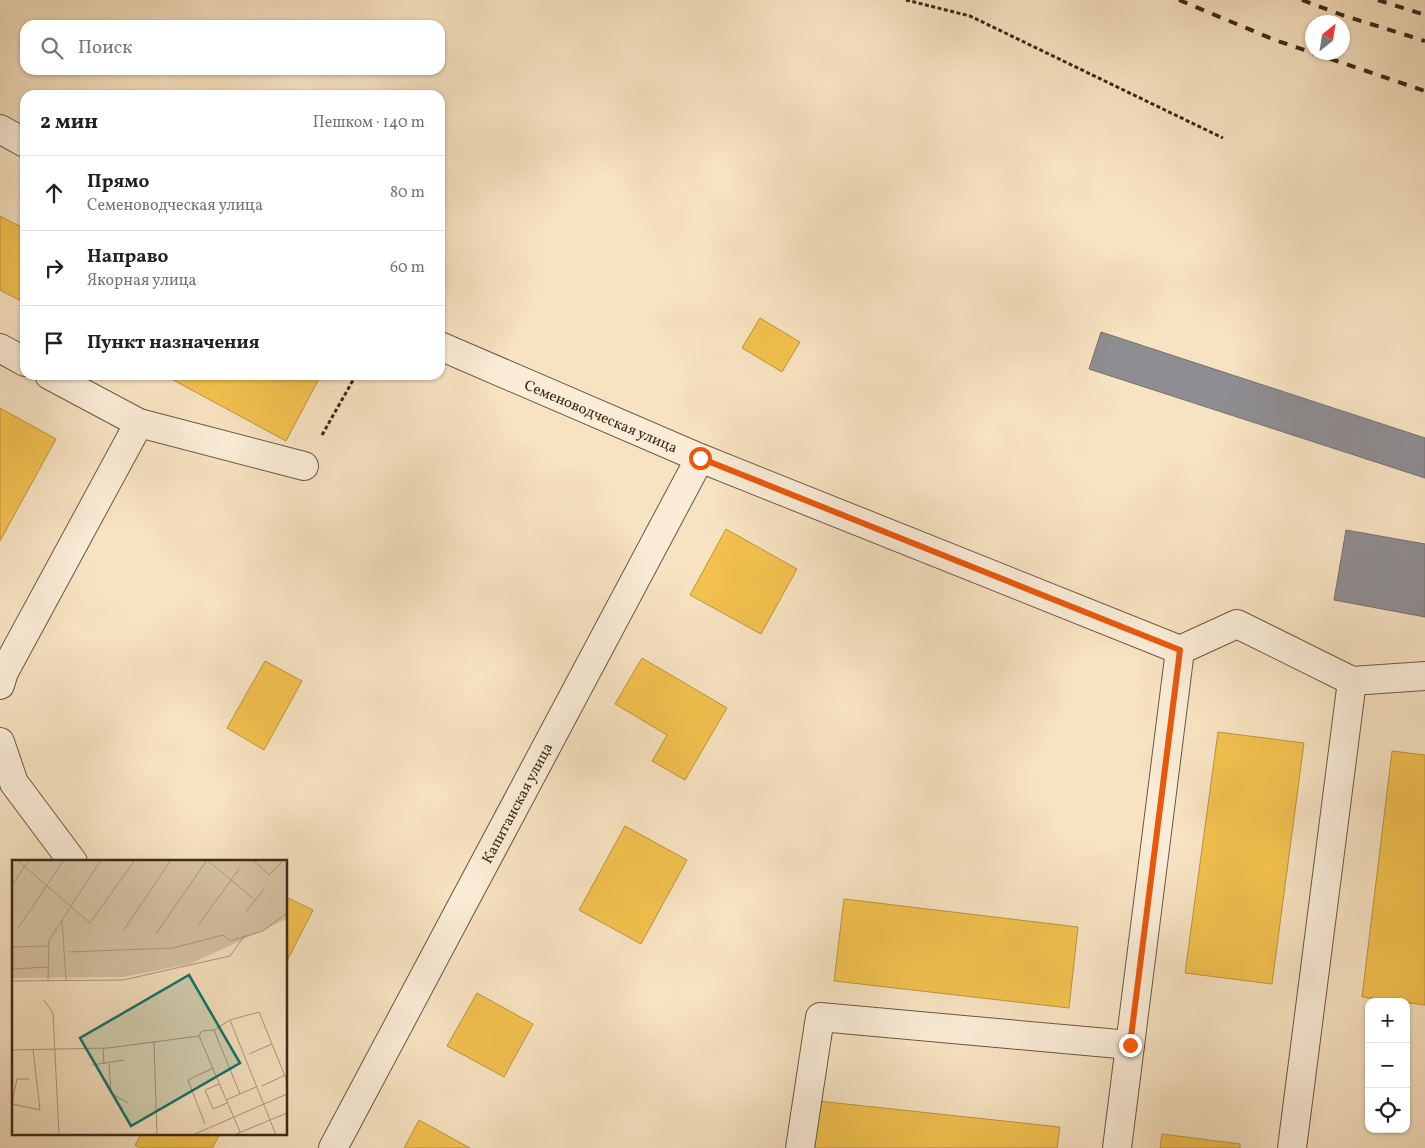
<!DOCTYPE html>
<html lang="ru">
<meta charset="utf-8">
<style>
:root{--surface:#fff;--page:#f6f6f6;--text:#222;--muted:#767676;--line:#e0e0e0}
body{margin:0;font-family:Vollkorn,serif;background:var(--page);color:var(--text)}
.controls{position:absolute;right:15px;bottom:15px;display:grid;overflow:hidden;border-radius:10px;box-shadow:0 1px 4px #0004}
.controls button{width:45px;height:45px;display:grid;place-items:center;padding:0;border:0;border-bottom:1px solid var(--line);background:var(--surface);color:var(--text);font:25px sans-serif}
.compass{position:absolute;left:1305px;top:15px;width:45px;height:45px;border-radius:50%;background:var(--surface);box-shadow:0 1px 4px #0004;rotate:30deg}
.stop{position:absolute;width:15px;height:15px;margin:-11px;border:4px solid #ea580c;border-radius:50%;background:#fff}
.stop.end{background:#ea580c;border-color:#fff;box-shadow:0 1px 5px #0008}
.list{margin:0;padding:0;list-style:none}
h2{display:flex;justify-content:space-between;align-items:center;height:65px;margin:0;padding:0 20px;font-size:21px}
h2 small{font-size:16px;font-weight:400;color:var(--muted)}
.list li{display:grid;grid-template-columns:32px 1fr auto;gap:15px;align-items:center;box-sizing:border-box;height:75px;padding:0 20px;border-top:1px solid var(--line)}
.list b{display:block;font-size:19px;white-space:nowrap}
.list p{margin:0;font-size:16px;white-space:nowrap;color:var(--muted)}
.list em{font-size:16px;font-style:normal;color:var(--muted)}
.icon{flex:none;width:28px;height:28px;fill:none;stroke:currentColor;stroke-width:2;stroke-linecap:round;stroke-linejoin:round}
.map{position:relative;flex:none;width:1425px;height:1148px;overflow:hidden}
.search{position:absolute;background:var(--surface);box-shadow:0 1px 4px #0004;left:20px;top:20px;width:425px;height:55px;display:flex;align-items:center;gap:12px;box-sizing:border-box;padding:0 18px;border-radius:15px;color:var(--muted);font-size:19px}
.panel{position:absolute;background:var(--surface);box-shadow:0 1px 4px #0004;left:20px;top:90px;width:425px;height:290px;border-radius:15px}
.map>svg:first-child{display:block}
</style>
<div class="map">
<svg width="1425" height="1148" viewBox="0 0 1425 1148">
<rect width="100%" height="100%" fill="#f7e2c1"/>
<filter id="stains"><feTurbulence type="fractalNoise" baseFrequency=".004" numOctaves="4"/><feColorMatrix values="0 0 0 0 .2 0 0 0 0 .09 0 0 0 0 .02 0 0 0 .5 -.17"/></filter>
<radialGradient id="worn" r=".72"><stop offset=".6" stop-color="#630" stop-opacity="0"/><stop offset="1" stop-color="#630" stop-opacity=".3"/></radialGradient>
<!-- homes -->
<g fill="#f2c14e" stroke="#bb943d">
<path d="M0,216L25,229V303L0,290Z"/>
<path d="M760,318L800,342L782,372L742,348Z"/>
<path d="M164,375H321L286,441Z"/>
<path d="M0,408L56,439L0,541Z"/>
<path d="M726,529L797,569L761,634L690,595Z"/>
<path d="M642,658L727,708L685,780L652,761L667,735L615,704Z"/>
<path d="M265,661L302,681L264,750L227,728Z"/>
<path d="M1218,732L1304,743L1272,984L1185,973Z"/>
<path d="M1392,751L1425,755V1005L1362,997Z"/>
<path d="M625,826L687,860L641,944L579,910Z"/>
<path d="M286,897L313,910L286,963Z"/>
<path d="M844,899L1078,927L1069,1008L834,981Z"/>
<path d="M477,993L533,1024L504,1077L447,1046Z"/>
<path d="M818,1101L1060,1127L1057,1148H812Z"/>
<path d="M419,1120L470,1148H404Z"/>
<path d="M141,1134H220L212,1148H140L135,1145Z"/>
<path d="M1162,1134L1240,1144V1148H1160Z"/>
</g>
<!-- industry -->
<g fill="#8d8d92" stroke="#74706d">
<path d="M1101,332L1425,438V478L1089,369Z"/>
<path d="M1346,530L1425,544V617L1334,600Z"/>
</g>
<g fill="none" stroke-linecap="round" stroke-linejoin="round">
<!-- minor casing -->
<g stroke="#6a5941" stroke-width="30">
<g id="minor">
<path d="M0,129L25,143"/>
<path d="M440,346L700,458L1180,650"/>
<path d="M0,348L25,362"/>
<path d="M49,375L139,423L304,466"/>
<path d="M1180,650L1237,624L1352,681L1425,676"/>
<path d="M0,685L4,672L139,423"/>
<path d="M0,742L14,783L73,862"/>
<path d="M333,1148L700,458"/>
<path d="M800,1148L820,1017L1130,1045"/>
<path d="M1117,1148L1180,650"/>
<path d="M1292,1148L1352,681"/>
</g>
</g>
<!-- path -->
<g stroke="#3b2b16" stroke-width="3" stroke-dasharray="4 2.5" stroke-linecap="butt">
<path d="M906,0L970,16L1223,138"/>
<path d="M322,435L356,375"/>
</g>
<!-- minor -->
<use href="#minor" stroke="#faecd7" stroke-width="28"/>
<!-- rail -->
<g stroke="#3b2b16" stroke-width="4" stroke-dasharray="9 9" stroke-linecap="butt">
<path d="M1179,0L1275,40L1425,91"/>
<path d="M1302,0L1342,15L1425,41"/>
<path d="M1378,0L1425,15"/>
</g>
</g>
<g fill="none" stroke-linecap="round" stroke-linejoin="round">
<!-- route -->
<path stroke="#ea580c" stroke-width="6" d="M700,458L1180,650L1130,1045"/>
</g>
<g text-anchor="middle" stroke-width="5" stroke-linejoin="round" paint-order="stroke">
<!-- street labels -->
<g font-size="15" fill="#3b2b16" stroke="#faecd7">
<text transform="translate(601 416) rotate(23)" y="5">Семеноводческая улица</text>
<text transform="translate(517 803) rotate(-62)" y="5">Капитанская улица</text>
</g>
</g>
<!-- overview -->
<g transform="translate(12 860)">
<rect width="275" height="275" fill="#f7e2c1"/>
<path d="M0,0H275V59L178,104L111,117L0,118Z" fill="#d7c3a4"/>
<path fill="none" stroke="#ac997d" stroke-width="1" d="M5,0L78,63L123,0M195,0L243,40M241,0L257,15L272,0M0,25L17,0M234,52L252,29M50,61L54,120M187,64L227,9M6,68L52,0M111,71L159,0M144,74L195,0M0,87L37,86M56,92L161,88L211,75L218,81L251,71L275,53M0,109L36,107M36,120L37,80L89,0M0,121L111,120L218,96L233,75M32,140L41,153L47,275M218,160L264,275M202,170L228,234M187,176L190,171L202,170L218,160L247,152L275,221M187,176L228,272M142,182L145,275M91,188L92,204M0,190L96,188L187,176M237,194L260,184M97,204L99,233L116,243M80,205L112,200M207,224L193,230L201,249L215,243M250,226L273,215M214,240L244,227M0,243L5,219H17M0,244L28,250L21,189M193,264L176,220L201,208M183,274L275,234M222,275L275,253"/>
<path fill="#0f766e" fill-opacity="0.15" stroke="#0f766e" stroke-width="2.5" d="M177,115L228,203L119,266L68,178Z"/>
<rect width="275" height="275" fill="none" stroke="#3b2b16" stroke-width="2.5"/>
</g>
<rect width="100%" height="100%" filter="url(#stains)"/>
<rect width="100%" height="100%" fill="url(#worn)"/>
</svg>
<div class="controls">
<button>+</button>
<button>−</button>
<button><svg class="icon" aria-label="locate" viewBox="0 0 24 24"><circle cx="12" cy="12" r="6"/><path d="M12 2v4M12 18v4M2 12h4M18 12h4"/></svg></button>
</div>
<svg class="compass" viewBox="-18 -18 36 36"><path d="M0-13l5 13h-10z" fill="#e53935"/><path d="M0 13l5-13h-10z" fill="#767676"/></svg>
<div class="stop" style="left:700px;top:458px"></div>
<div class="stop end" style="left:1130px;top:1045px"></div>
<div class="search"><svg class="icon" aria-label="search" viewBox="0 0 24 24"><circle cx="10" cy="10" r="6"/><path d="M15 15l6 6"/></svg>Поиск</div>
<section class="panel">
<h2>2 мин<small>Пешком · 140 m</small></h2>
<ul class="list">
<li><svg class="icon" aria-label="ahead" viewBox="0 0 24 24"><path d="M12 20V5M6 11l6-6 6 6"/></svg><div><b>Прямо</b><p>Семеноводческая улица</p></div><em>80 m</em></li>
<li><svg class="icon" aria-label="right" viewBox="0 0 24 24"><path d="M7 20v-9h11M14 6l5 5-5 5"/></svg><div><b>Направо</b><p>Якорная улица</p></div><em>60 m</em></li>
<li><svg class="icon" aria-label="arrive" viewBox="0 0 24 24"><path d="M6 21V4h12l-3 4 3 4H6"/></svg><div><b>Пункт назначения</b></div></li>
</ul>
</section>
</div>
